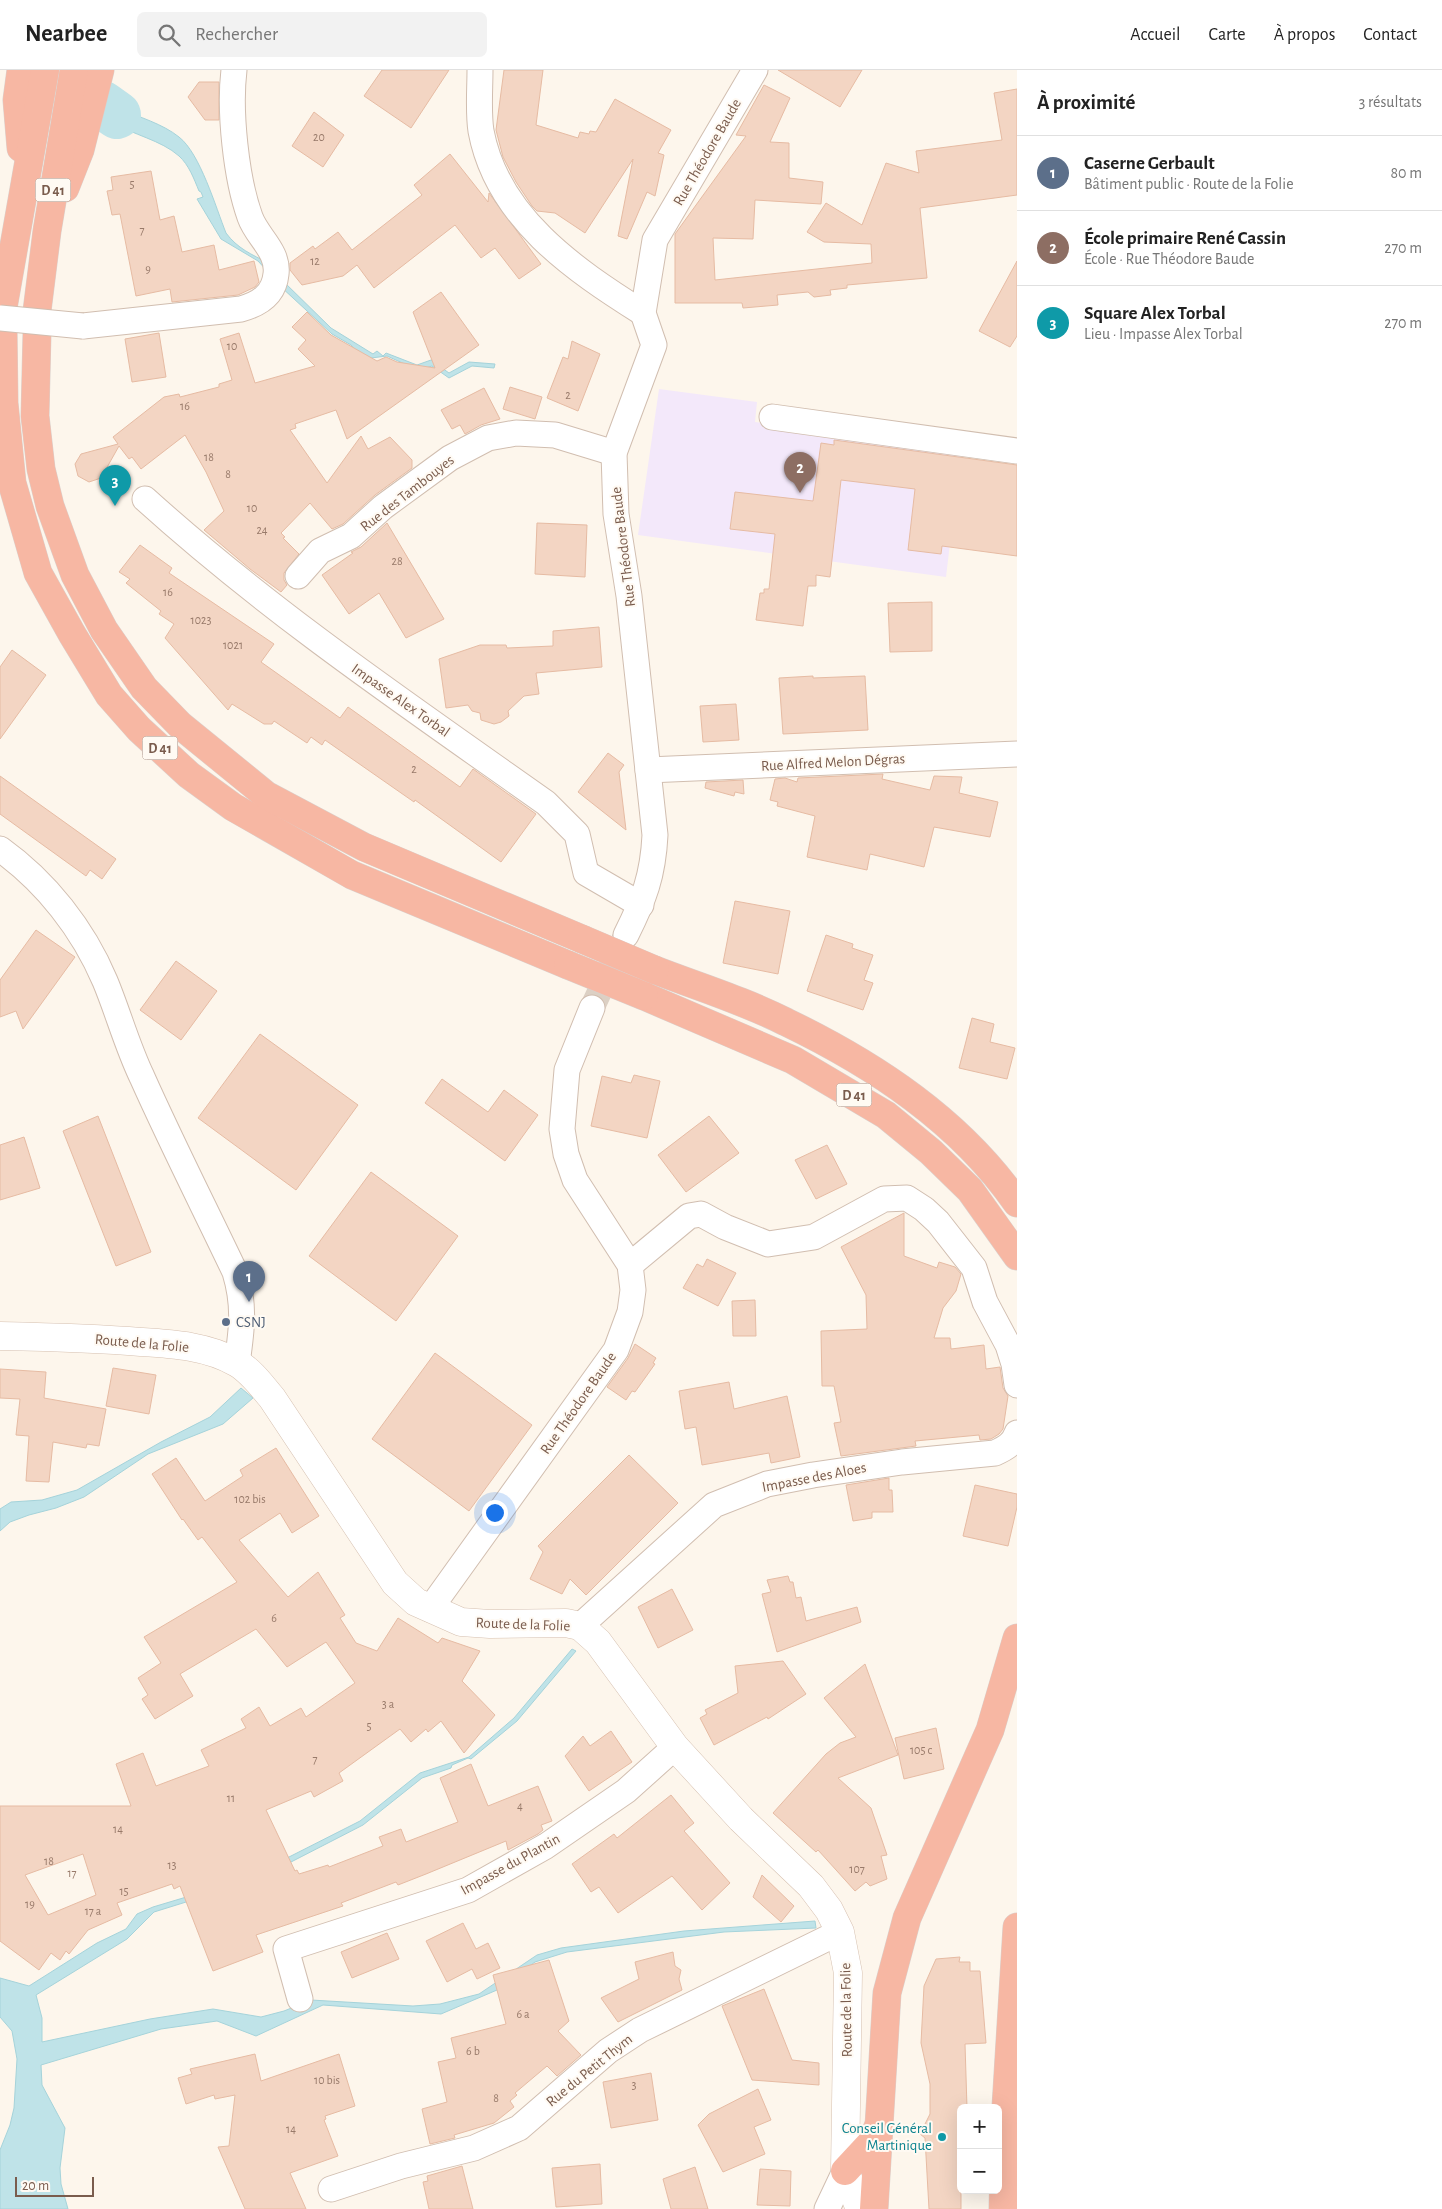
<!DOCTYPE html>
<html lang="fr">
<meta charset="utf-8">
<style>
:root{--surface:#fff;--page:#f2f2f2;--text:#222;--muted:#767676;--line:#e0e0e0;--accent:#b45309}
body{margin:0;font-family:"Alegreya Sans",sans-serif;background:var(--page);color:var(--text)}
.controls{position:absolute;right:15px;bottom:15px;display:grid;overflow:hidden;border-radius:8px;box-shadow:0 5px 20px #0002}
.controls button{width:45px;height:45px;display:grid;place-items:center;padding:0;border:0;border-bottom:1px solid var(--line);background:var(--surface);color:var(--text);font:25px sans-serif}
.scale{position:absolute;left:15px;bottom:12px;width:79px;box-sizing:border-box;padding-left:5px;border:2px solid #7a5c4d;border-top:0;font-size:14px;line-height:18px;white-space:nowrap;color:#7a5c4d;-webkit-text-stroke:4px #fffaf3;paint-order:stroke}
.you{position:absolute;left:494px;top:1442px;width:18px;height:18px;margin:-12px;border:4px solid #fff;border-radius:50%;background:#1a73e8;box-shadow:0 0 0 8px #1a73e833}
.badge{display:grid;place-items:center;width:32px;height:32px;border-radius:50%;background:var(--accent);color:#fff;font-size:16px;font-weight:700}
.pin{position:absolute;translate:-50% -41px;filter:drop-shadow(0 1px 2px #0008)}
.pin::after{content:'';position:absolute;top:26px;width:18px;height:15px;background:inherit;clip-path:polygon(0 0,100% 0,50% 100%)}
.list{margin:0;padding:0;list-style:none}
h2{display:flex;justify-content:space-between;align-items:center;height:65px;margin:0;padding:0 20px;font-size:21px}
h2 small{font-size:16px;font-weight:400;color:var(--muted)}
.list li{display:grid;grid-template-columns:32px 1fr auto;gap:15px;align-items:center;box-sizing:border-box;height:75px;padding:0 20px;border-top:1px solid var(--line)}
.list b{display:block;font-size:19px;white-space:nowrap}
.list p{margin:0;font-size:16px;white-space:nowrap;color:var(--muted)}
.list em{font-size:16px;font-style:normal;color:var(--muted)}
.icon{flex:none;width:28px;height:28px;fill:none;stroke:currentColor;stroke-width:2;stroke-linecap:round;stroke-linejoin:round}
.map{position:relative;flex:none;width:1017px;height:2139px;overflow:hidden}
header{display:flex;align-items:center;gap:30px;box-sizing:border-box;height:70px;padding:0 25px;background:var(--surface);border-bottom:1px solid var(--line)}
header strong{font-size:24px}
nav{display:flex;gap:28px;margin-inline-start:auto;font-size:18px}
.search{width:350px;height:45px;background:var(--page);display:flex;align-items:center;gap:12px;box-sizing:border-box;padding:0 18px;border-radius:8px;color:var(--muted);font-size:19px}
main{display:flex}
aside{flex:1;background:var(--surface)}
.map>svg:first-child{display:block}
</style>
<header>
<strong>Nearbee</strong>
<div class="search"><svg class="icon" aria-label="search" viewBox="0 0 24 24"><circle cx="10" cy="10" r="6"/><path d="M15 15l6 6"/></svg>Rechercher</div>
<nav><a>Accueil</a><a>Carte</a><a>À propos</a><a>Contact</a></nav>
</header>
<main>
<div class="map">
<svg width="1017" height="2139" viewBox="0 0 1017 2139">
<rect width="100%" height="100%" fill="#fdf6ec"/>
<!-- education -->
<path fill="#f3e8fa" d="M659,319L757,332L755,352L961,381L946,507L638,465Z"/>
<!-- water -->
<g fill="#bfe3e8" stroke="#a5d3da">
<path d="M120,39C139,47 163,54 179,67C200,83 216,138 226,163C237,178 252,185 269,193V203L258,191L221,169L197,129L203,127L201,122L199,121C194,109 189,95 179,86C161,70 133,65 112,52Z"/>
<path d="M283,211L331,258L373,284L377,281L383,286L386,283L417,295L431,290L449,303L469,292L495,294L494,298L472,296L449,308L432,296L418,300L387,286L363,289L351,275L332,264L280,216Z"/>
<path d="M241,1318L253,1328L223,1354L148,1384L84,1427L56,1438L29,1445L10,1452L0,1461V1439L11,1432L42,1430L77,1420L161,1372L210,1347Z"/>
<path d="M572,1579L576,1581L517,1651L471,1689L468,1688L452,1695L451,1698L422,1708L363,1755L291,1792L231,1818L154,1842L127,1869L36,1925L42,1948V1972L150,1949L213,1939L261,1947L284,1941L311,1930L413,1936L440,1934L479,1924L537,1885L561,1878L684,1861L815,1851L816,1858L724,1862L567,1882L535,1892L497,1920L441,1944L323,1935L256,1966L217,1951L161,1959L41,1995L42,2015L65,2058L60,2098L61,2114L68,2139H0V2080L10,2055L14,2038L17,1989L12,1961L0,1947V1908L29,1916L97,1873L126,1859L137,1844L153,1837L223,1816L287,1788L360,1751L420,1703L469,1687L514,1648Z"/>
</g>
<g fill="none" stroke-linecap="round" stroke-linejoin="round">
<!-- river -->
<path stroke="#bfe3e8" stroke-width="48" d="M103,35L117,45"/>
</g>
<!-- building -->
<g fill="#f3d5c3" stroke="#e6bba3" fill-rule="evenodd">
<path d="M382,0H449L411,58L364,26Z"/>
<path d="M504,0H543L536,55L578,68L580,62L589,64L590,61L596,62L615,29L671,60L658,83L664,85L655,126L647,122L627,169L618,166L633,89L585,163L555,143L537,141L532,136L516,112L503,87L496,60Z"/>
<path d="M778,0H862L840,37Z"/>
<path d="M199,12H219V50H205L188,27Z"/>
<path d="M764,15L790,28L770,72L789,73V108L823,112L821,134L755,130L753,169L713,168L715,210L872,193L871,174L824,172L807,162L826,133L862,155L886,93L919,103L916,81L1002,70L994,23L1017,19V125L920,138L927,208L847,215V218L830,220L831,225L814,227L808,222L777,225L778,235L743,238L742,233H675V164L746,66L736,65Z"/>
<path d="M314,42L344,65L323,97L292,76Z"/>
<path d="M450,84L488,132L489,123L541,194L519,209L495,178L481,188L455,155L374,218L357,195L343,206L302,215L290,200V193L313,176L315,179L338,162L352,180L422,125L414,115Z"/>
<path d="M151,101L160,150L174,146L182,182L214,175L219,200L254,191L259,212L255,217L238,225L172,232L170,219L136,226L120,144L112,145L107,121L113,120L111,107Z"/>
<path d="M1017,191V266L1010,277L979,261Z"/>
<path d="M441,222L479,275L347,369L336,340L295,354L296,358L290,360L327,413L361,366L368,379L390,367L412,390V398L375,425L343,454L332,459L310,433L281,463L285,467L283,468L299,484L284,503V510L287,515L281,522L250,499L204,460L224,441L206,402L185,365L141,399L132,387L129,389L119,376L101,408L89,412L78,406L75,394L81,384L118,374L113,367L164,327L179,324L180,327L219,317V314L232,310L220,269L239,263L255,313L315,296L298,279L306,270L292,257L307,242L331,265L377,291L386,287L397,292L435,298L413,242Z"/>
<path d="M159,263L166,307L132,312L125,269Z"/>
<path d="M572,271L600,284L578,341L547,328L563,287L568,289Z"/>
<path d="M510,317L542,327L535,349L503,339Z"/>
<path d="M484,318L500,349L481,355L465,364L460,355L452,359L441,340Z"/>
<path d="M834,370L1017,395V486L942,476L941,484L908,480L915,419L841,410L830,507L816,505V516H808L803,556L756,550L760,523H764V519H769L775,464L730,459L735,422L813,431L821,373L834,375Z"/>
<path d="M387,453L444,549L406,568L379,523L349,544L322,505L353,483L351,482L361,477Z"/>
<path d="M537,453L587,455L585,507L535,504Z"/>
<path d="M140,475L172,498L169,503L274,574L261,592L340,648L348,637L460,717L473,699L536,744L501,792L415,730L414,732L325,670L322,675L311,667L307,673L274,651L272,654H264L232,634L228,640L165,568L174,554L159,544L161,541L126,513L130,509L119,502Z"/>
<path d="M932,532V581L890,582L888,533Z"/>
<path d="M599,557L602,597L536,603L539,624L524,626L508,641L509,646L501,652L494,654L481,650L480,643L472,641L468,635L446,638L439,589L480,575H506L507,578L553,576V561Z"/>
<path d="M12,580L46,605L0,669V597Z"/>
<path d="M813,606V608L865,606L868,660L783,664L779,608Z"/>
<path d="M736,634L739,670L703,672L700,636Z"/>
<path d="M608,683L624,695L619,702L626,760L578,722Z"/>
<path d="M883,704L882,709L930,720L934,706L962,707L959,723L998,732L990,767L934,757L924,797L870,784L867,800L807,787L815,746L777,736L778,732L770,730L775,709L785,708L797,712L798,708Z"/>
<path d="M0,706L116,789L102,809L90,800L86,806L0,744Z"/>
<path d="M743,710L744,724L735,722L734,726L705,718L706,712Z"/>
<path d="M735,831L790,841L778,904L723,893Z"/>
<path d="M36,860L75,887L23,959L16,941L0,947V910Z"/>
<path d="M826,865L853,874L852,878L873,885L864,910L873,913L863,940L807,921Z"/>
<path d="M176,891L217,921L181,970L140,940Z"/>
<path d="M972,948L994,954L990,972L1015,978L1007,1009L959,998Z"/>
<path d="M260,964L358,1035L296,1120L198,1048Z"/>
<path d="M634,1005L660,1011L647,1068L591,1056L602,1006L631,1013Z"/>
<path d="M442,1009L488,1042L504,1020L538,1045L505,1091L425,1033Z"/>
<path d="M98,1046L151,1182L116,1196L63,1061Z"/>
<path d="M709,1046L739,1083L686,1122L658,1085Z"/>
<path d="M24,1067L40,1118L0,1130V1075Z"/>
<path d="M827,1075L847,1114L816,1129L795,1090Z"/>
<path d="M371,1102L458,1166L396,1251L309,1186Z"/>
<path d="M904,1143V1186L937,1198L939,1192L955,1197L961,1204L956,1221L943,1238L934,1268H950L951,1279L984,1275L986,1299L1000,1297L1003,1318L1008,1326L1003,1359L999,1364L991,1369L980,1370L979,1365L915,1371L916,1376L841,1386L834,1353L841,1352L834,1316H822L821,1261L867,1259L866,1225L841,1177Z"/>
<path d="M707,1189L736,1203L718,1236L683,1218L697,1194L703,1197Z"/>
<path d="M755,1230L756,1266H733L732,1231Z"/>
<path d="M635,1274L656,1288L653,1293L655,1294L635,1322L632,1321L626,1330L607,1317L628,1288Z"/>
<path d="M435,1283L532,1355L469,1441L372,1369Z"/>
<path d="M113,1298L156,1305L149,1344L106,1336Z"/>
<path d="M0,1299L46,1302L44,1328L106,1339L99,1376L87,1374L86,1378L53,1372L49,1412L26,1411L29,1366L16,1365L20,1329L0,1328Z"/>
<path d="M729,1312L734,1339L787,1326L800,1387L771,1393L769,1383L702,1395L696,1357L685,1359L679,1321Z"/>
<path d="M276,1378L319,1446L292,1463L280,1443L239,1470L288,1527L318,1502L345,1545L340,1548L356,1573L377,1581L398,1548L438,1573L442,1568L480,1581L462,1611L495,1645L464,1683L441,1651L428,1662L426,1659L411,1672L400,1659L339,1703L343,1711L314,1727L311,1721L266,1740L295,1801L297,1800L299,1804L328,1795L329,1797L383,1776L379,1767L401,1759L406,1772L458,1752L440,1708L471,1694L488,1736L538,1716L552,1751L541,1755L543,1760L538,1764L508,1780L506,1771L426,1804L398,1815L396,1812L341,1833L343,1836L256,1865L263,1882L213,1901L180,1816L174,1819L172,1814L117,1833L122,1845L88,1860L69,1884L66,1881L60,1890L51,1883L39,1900L0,1871V1736H131L116,1694L143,1683L156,1716L209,1696L201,1680L246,1658L241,1649L259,1637L270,1656L301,1638L306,1647L355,1613L326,1572L287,1597L256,1559L180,1604L193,1626L155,1649L142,1629L148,1625L138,1608L161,1593L144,1567L237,1512L202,1467L198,1470L183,1449L182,1450L152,1404L176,1388L205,1431L243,1406L240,1400ZM83,1784L96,1825L48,1845L25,1805Z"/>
<path d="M629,1385L678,1433L586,1525L570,1509L562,1524L530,1509L543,1482L538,1476Z"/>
<path d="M889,1408V1420H892L893,1442H872V1448L853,1451L846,1415Z"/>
<path d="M975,1415L1017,1424V1437L1008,1476L963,1466Z"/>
<path d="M788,1506L790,1512H793L796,1528L801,1527L806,1551L857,1537L861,1552L777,1582L762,1524L771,1522L767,1510Z"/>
<path d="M672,1519L693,1560L658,1578L638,1537Z"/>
<path d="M783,1591L806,1624L768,1649L767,1647L714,1675L700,1648L707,1644L705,1640L738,1623L735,1596Z"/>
<path d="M865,1594L898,1685L838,1708L871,1738L887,1785L881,1786L887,1809L870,1816L866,1812L855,1821L818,1780L816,1782L773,1743L826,1684L840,1673L856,1667L824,1628Z"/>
<path d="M936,1658L944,1699L904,1709L895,1668Z"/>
<path d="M611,1661L632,1692L589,1721L565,1686L583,1666L590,1676Z"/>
<path d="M671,1725L694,1753L684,1761L730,1813L702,1840L672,1806L618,1843L599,1817L591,1822L572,1794L614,1764L617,1768Z"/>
<path d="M762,1805L794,1836L781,1852L753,1827Z"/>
<path d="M463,1853L476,1879L488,1873L500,1898L477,1909L472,1899L447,1912L426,1871Z"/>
<path d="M387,1863L399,1889L352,1908L341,1882Z"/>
<path d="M673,1882L675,1896L681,1900L679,1909L682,1920L618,1952L601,1928L639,1909L635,1892Z"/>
<path d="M960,1887L959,1892H970V1901H980L986,1973L965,1974L967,2038H961V2139H929L925,2068L920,2064L930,2044V2014L921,1973L924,1916L936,1889Z"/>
<path d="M549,1890L569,1951L558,1961L581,1985L557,2006L547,1996L515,2023L517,2025L510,2031L514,2037L494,2053L454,2065L455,2068L430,2074L422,2039L447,2032L438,1992L456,1988L451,1968L506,1954L493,1905Z"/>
<path d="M764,1919L792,1990L819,1993V2015L752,2010L722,1936Z"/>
<path d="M255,1984L261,2011L339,1984L355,2036L325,2046L326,2049L324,2050L338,2086L290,2103L306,2139H245L218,2077L229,2076L235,2025L215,2029L214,2025L186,2034L178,2008L192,2004L190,1999Z"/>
<path d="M651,2003L658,2050L611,2058L603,2012Z"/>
<path d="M758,2019L771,2050L754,2057L765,2084L723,2102L698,2055L709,2044Z"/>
<path d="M600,2094L602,2134L556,2137L552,2098Z"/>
<path d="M462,2096L473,2139H429L423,2112L428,2111L427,2106Z"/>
<path d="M695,2097L708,2139H671L663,2109Z"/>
<path d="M760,2099L791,2101L790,2136L757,2135Z"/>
</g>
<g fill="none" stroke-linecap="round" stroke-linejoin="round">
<!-- street-tunnel -->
<path stroke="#dcd0c4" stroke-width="25" stroke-dasharray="25 12" stroke-linecap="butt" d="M592,938L626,865"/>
<!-- street casing -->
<g stroke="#d1beb0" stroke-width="27">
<g id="street">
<path d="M480,0C480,19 478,42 481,61C497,147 573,199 643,243"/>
<path d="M83,256L241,239C259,234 274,225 276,204C279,181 257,167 250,147C236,108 229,41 234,0"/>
<path d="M772,347L1017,381"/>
<path d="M145,429C270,542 409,636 546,733L577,764L586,803L641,835"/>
<path d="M298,506L320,481L351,466L383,437L450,388L488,368L516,363L555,365L614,383"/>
<path d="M648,700L1017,684"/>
<path d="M0,779C46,812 83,859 105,911C118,942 127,976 142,1007C171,1072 204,1137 235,1202C245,1235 242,1259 237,1293"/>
<path d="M626,865C644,829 653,806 655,765L629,526L616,444L614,383L654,275L643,243L655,170L755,0"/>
<path d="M630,1195L689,1146L701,1144L725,1157L768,1174L814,1167L884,1129L907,1128L924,1139L938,1152L974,1198L985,1232L1008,1275L1014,1294L1017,1315"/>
<path d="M430,1539L616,1280L630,1242L633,1220L630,1195L575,1110L566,1084L562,1059L567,1000L592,938"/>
<path d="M580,1556L714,1435L767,1414L813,1405L902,1392L995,1383C1006,1378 1013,1374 1017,1363"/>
<path d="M300,1929L286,1879L468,1820L546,1776L626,1721L675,1677"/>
<path d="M331,2119L401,2096L474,2078L519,2058L608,1981L640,1960L840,1862"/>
<path d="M827,2139L845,2101"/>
</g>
</g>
<!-- secondary casing -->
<g stroke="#d6c0b0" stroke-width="29">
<path id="secondary" d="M0,1266C47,1267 94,1268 141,1272C173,1274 208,1276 237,1293C251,1301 261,1315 272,1328L395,1513L416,1532L461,1552L490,1554L566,1553L580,1556L598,1572L675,1677L741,1749L811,1816L829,1840L840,1862L848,1903L845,2101L860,2139"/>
</g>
<!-- highway casing -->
<g stroke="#dad1cd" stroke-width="29">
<g id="highway">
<path d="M21,0L17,30L21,78"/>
<path d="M65,118L80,80L100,0"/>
<path d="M3,238L45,0"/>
<path d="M37,241L47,161L74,0"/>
<path d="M3,257L4,333L12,413L38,503L72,564L109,625L139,659L189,705L233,737L352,805L568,895"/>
<path d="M37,263L35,346L41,399L50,436L75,505L104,560L144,618L180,655L266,725L364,777L582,869"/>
<path d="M655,900C699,917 745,931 786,952C875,995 960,1051 1017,1133"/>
<path d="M644,926L793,990L886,1045L931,1082L970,1120L1017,1186"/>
<path d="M845,2101L871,2073L878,2057"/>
<path d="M874,2139L887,1923L907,1848L990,1660L1017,1568"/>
<path d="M1003,2139L1005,2053L1017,1857"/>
</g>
</g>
<!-- street -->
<use href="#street" stroke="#fff" stroke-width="25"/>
<!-- secondary -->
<use href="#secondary" stroke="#fff" stroke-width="28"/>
<!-- highway -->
<use href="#highway" stroke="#f7b7a3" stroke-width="28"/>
<!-- street-bridge casing -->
<g stroke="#d1beb0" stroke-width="27" stroke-linecap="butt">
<path id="street-bridge" d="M0,248L83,256"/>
</g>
<!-- highway-bridge casing -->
<g stroke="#dad1cd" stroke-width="29" stroke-linecap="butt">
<g id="highway-bridge">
<path d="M582,869L655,900"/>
<path d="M568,895L644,926"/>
</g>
</g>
<!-- street-bridge -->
<use href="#street-bridge" stroke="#fff" stroke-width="25"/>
<!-- highway-bridge -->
<use href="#highway-bridge" stroke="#f7b7a3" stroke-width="28"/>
</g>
<!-- markers -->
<circle fill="#5c6f8a" stroke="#fffaf3" stroke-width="2" cx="226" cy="1252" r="5"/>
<circle fill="#0f9aa8" stroke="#fffaf3" stroke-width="2" cx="942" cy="2067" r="5"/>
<g text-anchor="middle" stroke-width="4" stroke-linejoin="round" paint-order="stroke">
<!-- number labels -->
<g font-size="12" fill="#987a6a">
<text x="319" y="71">20</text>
<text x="132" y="118">5</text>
<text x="142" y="164">7</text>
<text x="315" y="195">12</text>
<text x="148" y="203">9</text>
<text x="232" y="280">10</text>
<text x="568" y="329">2</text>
<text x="185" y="340">16</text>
<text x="209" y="391">18</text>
<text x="228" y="408">8</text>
<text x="252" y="442">10</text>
<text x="262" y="464">24</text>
<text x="397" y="495">28</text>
<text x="168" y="526">16</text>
<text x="201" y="554">1023</text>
<text x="233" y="579">1021</text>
<text x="414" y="703">2</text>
<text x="250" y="1433">102 bis</text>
<text x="274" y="1552">6</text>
<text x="388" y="1638">3 a</text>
<text x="369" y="1660">5</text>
<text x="921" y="1684">105 c</text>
<text x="315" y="1693">7</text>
<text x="231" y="1732">11</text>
<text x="520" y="1740">4</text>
<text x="118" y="1763">14</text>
<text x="49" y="1795">18</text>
<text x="172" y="1799">13</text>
<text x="857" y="1803">107</text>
<text x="72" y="1807">17</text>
<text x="124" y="1825">15</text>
<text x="30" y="1838">19</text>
<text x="93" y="1845">17 a</text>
<text x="523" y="1948">6 a</text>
<text x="473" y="1985">6 b</text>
<text x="327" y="2014">10 bis</text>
<text x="634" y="2019">3</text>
<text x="496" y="2032">8</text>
<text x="291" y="2063">14</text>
</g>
<!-- shield labels -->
<g fill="#fffaf3" stroke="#a28b7f" stroke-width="1">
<rect x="35.5" y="108.5" width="35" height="23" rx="4"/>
<rect x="142.5" y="666.5" width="35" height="23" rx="4"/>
<rect x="836.5" y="1013.5" width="35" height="23" rx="4"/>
</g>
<g font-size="14" font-weight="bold" fill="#7a5c4d">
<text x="53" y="125">D 41</text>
<text x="160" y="683">D 41</text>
<text x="854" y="1030">D 41</text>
</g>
<!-- street labels -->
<g font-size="15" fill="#7a5c4d" stroke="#fffaf3">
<text transform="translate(707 82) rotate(-60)" y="5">Rue Théodore Baude</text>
<text transform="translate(407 423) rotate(-38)" y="5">Rue des Tambouyes</text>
<text transform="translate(623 477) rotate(-97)" y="5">Rue Théodore Baude</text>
<text transform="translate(401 630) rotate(35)" y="5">Impasse Alex Torbal</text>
<text transform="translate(833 692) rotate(-3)" y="5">Rue Alfred Melon Dégras</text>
<text transform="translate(142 1273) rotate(5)" y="5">Route de la Folie</text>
<text transform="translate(578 1333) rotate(-55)" y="5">Rue Théodore Baude</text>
<text transform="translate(814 1407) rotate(-11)" y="5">Impasse des Aloes</text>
<text transform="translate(523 1554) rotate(2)" y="5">Route de la Folie</text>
<text transform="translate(510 1794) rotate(-29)" y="5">Impasse du Plantin</text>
<text transform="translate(846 1940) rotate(-91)" y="5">Route de la Folie</text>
<text transform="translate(589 2000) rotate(-39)" y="5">Rue du Petit Thym</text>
</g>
<!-- service labels -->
<g font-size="15" fill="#4e5e75" stroke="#fffaf3" text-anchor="start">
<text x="236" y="1257">CSNJ</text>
</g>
<!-- culture labels -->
<g font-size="15" fill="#0d838f" stroke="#fffaf3" text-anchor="end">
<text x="932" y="2063">Conseil Général<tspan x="932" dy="17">Martinique</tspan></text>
</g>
</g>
</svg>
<div class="controls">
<button>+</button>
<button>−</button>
</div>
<div class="scale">20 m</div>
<div class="you"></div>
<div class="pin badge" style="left:249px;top:1232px;background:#5c6f8a">1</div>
<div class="pin badge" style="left:800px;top:423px;background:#8d6e63">2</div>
<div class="pin badge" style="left:115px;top:436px;background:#0f9aa8">3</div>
</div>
<aside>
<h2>À proximité<small>3 résultats</small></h2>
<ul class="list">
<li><span class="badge" style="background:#5c6f8a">1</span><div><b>Caserne Gerbault</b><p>Bâtiment public · Route de la Folie</p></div><em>80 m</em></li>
<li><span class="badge" style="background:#8d6e63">2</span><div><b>École primaire René Cassin</b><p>École · Rue Théodore Baude</p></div><em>270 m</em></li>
<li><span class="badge" style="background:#0f9aa8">3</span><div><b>Square Alex Torbal</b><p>Lieu · Impasse Alex Torbal</p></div><em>270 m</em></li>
</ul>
</aside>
</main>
